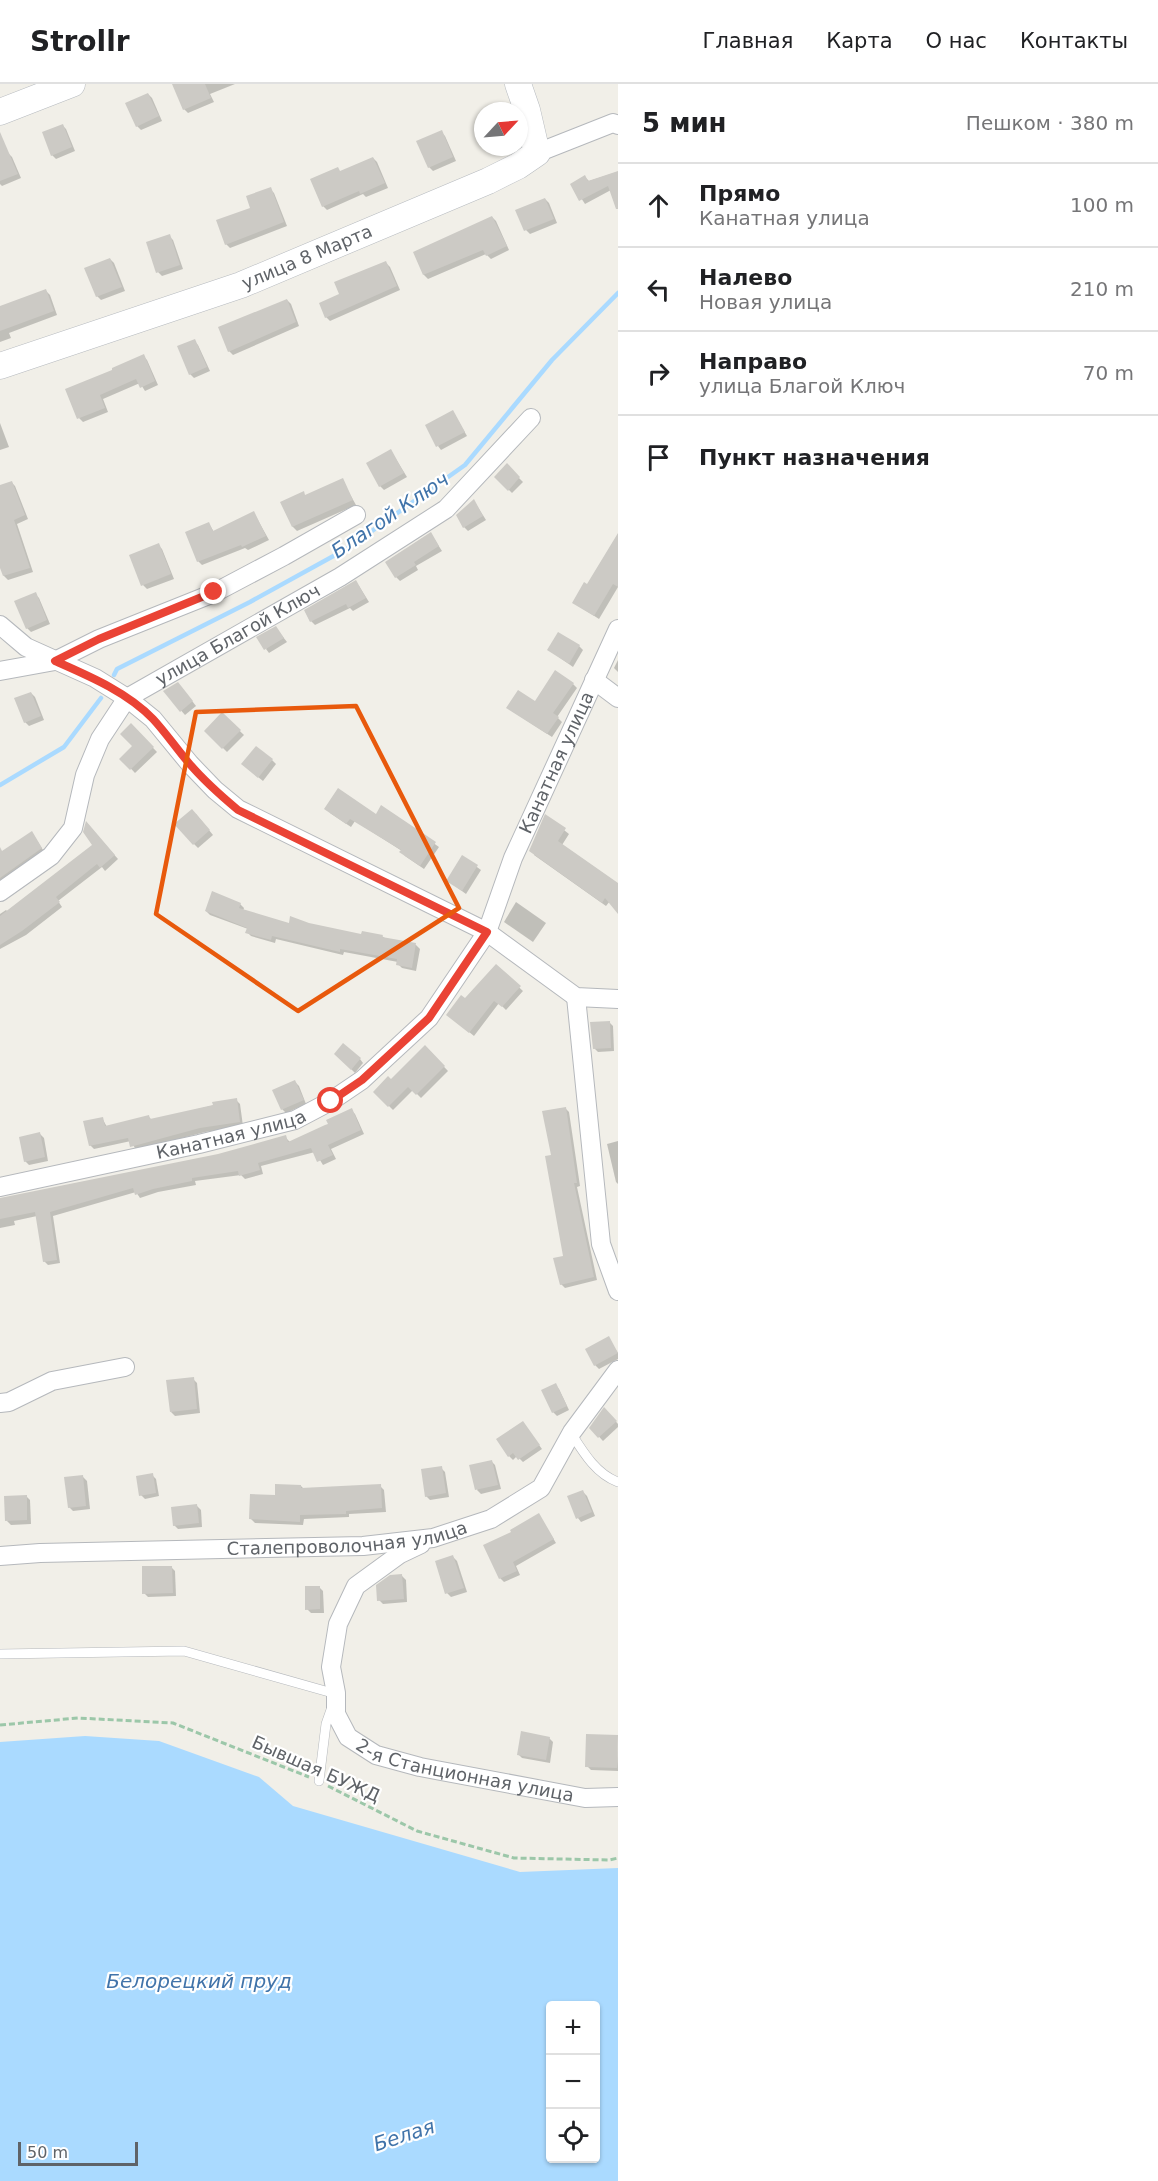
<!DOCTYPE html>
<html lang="ru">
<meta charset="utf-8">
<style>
:root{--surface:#fff;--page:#f2f2f2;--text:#202124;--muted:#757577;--line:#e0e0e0}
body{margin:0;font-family:"DejaVu Sans",sans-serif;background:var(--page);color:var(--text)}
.controls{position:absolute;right:18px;bottom:18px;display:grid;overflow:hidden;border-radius:6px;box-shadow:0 2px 4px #0004}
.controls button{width:54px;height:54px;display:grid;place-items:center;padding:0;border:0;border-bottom:2px solid var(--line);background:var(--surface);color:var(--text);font:30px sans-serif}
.compass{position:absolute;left:474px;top:18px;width:54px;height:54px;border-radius:50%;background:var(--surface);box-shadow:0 2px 4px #0004;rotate:64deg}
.scale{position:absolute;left:18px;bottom:15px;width:120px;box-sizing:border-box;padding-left:6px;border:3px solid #5f6368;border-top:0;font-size:16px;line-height:21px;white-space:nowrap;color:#5f6368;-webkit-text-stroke:4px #fff;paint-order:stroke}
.stop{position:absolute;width:18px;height:18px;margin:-14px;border:4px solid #ea4335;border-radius:50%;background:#fff}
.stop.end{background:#ea4335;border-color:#fff;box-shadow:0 2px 6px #0008}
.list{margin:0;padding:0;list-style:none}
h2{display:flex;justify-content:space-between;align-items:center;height:78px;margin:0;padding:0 24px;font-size:26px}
h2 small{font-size:20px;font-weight:400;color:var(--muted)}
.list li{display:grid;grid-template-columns:39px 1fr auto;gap:18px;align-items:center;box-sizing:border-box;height:84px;padding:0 24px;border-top:2px solid var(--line)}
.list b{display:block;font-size:22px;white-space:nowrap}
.list p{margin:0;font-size:20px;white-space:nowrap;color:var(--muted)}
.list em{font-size:20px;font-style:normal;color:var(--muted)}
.icon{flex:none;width:33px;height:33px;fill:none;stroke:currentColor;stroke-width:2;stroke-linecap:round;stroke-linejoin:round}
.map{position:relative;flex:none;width:618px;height:2097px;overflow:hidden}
header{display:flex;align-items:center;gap:36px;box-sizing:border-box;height:84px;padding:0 30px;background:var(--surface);border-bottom:2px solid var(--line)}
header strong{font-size:28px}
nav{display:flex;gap:33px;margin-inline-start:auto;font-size:21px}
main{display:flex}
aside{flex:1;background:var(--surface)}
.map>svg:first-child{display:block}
</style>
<header>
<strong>Strollr</strong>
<nav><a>Главная</a><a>Карта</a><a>О нас</a><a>Контакты</a></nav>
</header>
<main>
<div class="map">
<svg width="618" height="2097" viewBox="0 0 618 2097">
<rect width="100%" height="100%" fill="#f1efe8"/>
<!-- water -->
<path fill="#aadaff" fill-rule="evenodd" d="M85,1652L159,1657L259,1693L293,1722L520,1788L618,1784V2097H0V1658ZM550,1922H596V2074H550Z"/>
<!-- shadow -->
<g fill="#0003">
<path d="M175,0H235L210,10L214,18L188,29L184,25Z"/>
<path d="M148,10L152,14L162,37L141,46L137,42Z"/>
<path d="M483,40V52L479,42Z"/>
<path d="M62,41L66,45L75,67L56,75L52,71Z"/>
<path d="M441,48L445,52L456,77L433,87L429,83Z"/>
<path d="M8,69L12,73L21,94L2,102L0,100V73Z"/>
<path d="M373,74L377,78L388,104L366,113L363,110L327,126L323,122L341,88Z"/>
<path d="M618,88V117L611,106L585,120L572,100L585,93L589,97Z"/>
<path d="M270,105L274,109L287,142L230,164L226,160L252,124Z"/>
<path d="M545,115L549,119L557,139L530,150L526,146L517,127Z"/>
<path d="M492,133L496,137L509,166L491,175L486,170L428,195L424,191L415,169Z"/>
<path d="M169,152L173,156L183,185L162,192L158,188Z"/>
<path d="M110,175L114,179L125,207L101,216L97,212Z"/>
<path d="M386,179L390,183L400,206L330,237L326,233Z"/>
<path d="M46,207L50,211L57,231L9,249L11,254L0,258V227Z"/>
<path d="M287,216L291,220L299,242L233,271L229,267Z"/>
<path d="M194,257L198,261L210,287L194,294L190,290Z"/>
<path d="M143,272L147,276L158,301L145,307L140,299L103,315L108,328L83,338L79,334L114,287Z"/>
<path d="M453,328L467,352L441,366L438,362Z"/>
<path d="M0,339L9,363L0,366Z"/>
<path d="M391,367L407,393L384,406L380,402Z"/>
<path d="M507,382L523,398L512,409L496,393Z"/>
<path d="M342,396L356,421L297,447L293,443L282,419L307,413Z"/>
<path d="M11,398L15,402L28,435L17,440L33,488L8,496L4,492L0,479V403Z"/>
<path d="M474,417L486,436L468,447L464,443Z"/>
<path d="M254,429L269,456L248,466L245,464L202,481L198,477L209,440L214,448Z"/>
<path d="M431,450L442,467L416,482L418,486L400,497L396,493Z"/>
<path d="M618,452V503L599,535L574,519L588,502Z"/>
<path d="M158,461L162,465L174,495L147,505L143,501Z"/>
<path d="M359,502L369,518L353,527L350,524L315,541L311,537Z"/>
<path d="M35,510L39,514L50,540L31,548L27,544Z"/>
<path d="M276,544L287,558L269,569L266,565Z"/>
<path d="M579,562L583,566L573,583L549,566Z"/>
<path d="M618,576V588L614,584Z"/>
<path d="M573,600L577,604L557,633L562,638L552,653L512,627L535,619Z"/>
<path d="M182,604L196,622L185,631L165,608Z"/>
<path d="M31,609L35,613L44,636L29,642L25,638Z"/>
<path d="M222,630L244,651L227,668L206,647Z"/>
<path d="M131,641L157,668L135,689L122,675L135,662Z"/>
<path d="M272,676L276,680L263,697L247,684Z"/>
<path d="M382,723L439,763L424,785L405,772L402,767L355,737L351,743L330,729L377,732Z"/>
<path d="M196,730L213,751L198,764L194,760Z"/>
<path d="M546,732L569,750L562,761L618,801V828L610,817L606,822L534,771Z"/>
<path d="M87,740L118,775L105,787L102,783L58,817L62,823L26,851L0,865V830L6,826L8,828L94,761Z"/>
<path d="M32,749L45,769L0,802V769Z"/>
<path d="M463,773L481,786L466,810L448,797Z"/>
<path d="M516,818L546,839L533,858L504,838Z"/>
<path d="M240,820L244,824L243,827L290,841H309L362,852H382L386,855L416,861L420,865L416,887L402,884L398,880V878L344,868L343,871L276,855L275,859L251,852L247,848L248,845L210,831L206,827Z"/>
<path d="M496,882L523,907L506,926L499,919L474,952L452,934L465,916Z"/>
<path d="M609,938L613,942L614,967L598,968L594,964Z"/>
<path d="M425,963L448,987L421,1014L413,1006L393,1026L375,1008L391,997Z"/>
<path d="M336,970L360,975L363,979L355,989Z"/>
<path d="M295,998L299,1002L306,1020L286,1029L282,1025Z"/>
<path d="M236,1016L240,1020L243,1042L205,1048L136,1066L131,1057L94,1065L90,1061L102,1034L107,1043L149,1033L152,1036Z"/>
<path d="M565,1024L569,1028L580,1102L577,1103L597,1196L565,1204L561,1200L565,1173L553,1072Z"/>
<path d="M351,1026L355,1030L364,1050L331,1065L336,1075L323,1081L315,1068L261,1082L263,1090L245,1095L241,1091L195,1097L196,1101L158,1108L140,1114L136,1108L53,1132L60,1179L48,1181L44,1177L37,1132L14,1137L15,1141L0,1144V1115L218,1071L285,1053L290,1058L326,1042Z"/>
<path d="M40,1050L44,1054L48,1077L29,1081L25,1077Z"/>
<path d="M618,1057V1100L616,1098L607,1060Z"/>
<path d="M608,1254L618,1269V1275L599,1285L595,1281Z"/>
<path d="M193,1295L197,1299L200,1329L175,1332L171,1328Z"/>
<path d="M555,1301L559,1305L569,1326L557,1332L553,1328Z"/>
<path d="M605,1325L618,1340V1343L603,1357L591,1344Z"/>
<path d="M523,1339L542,1365L523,1378L517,1372L513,1376L509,1372Z"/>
<path d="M491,1377L495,1381L501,1405L481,1410L477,1406Z"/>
<path d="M441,1384L445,1388L449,1413L430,1416L426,1412Z"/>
<path d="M152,1391L156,1395L159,1412L145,1415L141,1411Z"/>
<path d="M83,1393L87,1397L90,1425L73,1427L69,1423Z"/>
<path d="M301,1402L304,1405L380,1402L384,1406L386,1428L349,1430V1433L304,1435L303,1441L255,1439L251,1435L276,1412Z"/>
<path d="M583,1408L587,1412L595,1432L581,1438L578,1434Z"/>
<path d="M26,1412L30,1416L31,1440L11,1441L7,1437Z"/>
<path d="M197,1422L201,1426L202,1443L178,1445L174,1441Z"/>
<path d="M539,1431L556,1459L516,1482L520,1491L504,1498L500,1494L513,1448Z"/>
<path d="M453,1473L457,1477L467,1508L451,1513L447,1509Z"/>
<path d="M171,1483L175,1487L176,1512L148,1513L144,1509Z"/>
<path d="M402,1492L406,1496L407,1518L383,1520L379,1516Z"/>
<path d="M319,1503L323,1507L324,1529H311L307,1525Z"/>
<path d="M617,1653L618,1687L591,1686L587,1682Z"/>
<path d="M549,1654L553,1658L550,1679L522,1674L518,1670Z"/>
</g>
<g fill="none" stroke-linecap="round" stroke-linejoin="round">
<!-- stream -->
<g stroke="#aadaff" stroke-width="4.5">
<path d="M114,591L117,585L250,518L348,464L465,381L552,276L618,209"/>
<path d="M0,701L64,663L101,614"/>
</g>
</g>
<!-- building -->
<g fill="#cccac5">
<path d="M172,0H205L211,14L183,26Z"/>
<path d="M148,9L159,32L136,43L125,19Z"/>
<path d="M63,40L72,63L51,72L42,48Z"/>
<path d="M442,46L453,73L428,84L416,57Z"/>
<path d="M0,48L18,90L0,97Z"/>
<path d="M373,73L385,99L360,110L359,107L322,123L310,95L338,83L340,87Z"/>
<path d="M618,87V125H616L608,102L579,117L570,100L585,91L588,97Z"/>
<path d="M271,103L284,138L225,161L216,136L250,124L246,112Z"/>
<path d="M545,114L554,135L524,147L515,126Z"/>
<path d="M492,132L507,162L486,172L483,166L423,191L413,168Z"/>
<path d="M170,150L180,181L156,189L146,158Z"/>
<path d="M110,174L122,203L96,213L84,184Z"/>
<path d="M386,177L397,202L325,234L319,219L339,210L334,198Z"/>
<path d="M46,205L54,227L0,247V222Z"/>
<path d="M287,215L296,238L228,268L218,243Z"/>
<path d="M195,255L207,283L189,291L177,262Z"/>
<path d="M144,270L155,297L140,304L136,295L100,311L105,324L77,335L65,305L112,286V284Z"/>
<path d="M453,326L465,348L436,363L425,341Z"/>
<path d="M391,365L404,389L379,403L366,379Z"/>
<path d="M507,379L520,393L508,407L494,393Z"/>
<path d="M343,394L353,416L292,443L280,418L304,407L305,411Z"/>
<path d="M12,397L25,431L14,436L30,484L3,492L0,484V401Z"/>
<path d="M474,415L483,432L463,444L456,431Z"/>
<path d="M254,427L266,452L242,463L241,461L197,478L185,448L209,438L213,447Z"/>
<path d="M431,448L439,462L414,478L416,481L395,494L385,478Z"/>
<path d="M618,449V503L613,500L594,532L572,519L584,498L587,500Z"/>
<path d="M159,459L171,490L141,502L129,471Z"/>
<path d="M356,496L366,514L348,524L346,520L310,538L304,526Z"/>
<path d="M36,508L47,536L26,545L14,517Z"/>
<path d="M276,542L284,554L264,566L256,553Z"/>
<path d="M558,548L580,561L569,580L547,566Z"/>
<path d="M555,586L574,599L553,629L559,633L547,650L506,624L518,606L535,617Z"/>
<path d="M178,598L193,617L180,628L163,607Z"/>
<path d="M31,608L41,632L24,639L14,614Z"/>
<path d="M222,628L241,646L222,665L204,647Z"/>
<path d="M131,639L154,663L130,686L119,675L132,662L120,650Z"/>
<path d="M256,662L273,675L258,694L241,680Z"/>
<path d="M338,704L376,730L381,721L436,758L420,782L399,768L401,766L350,735L346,740L324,725Z"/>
<path d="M192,725L210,746L193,761L174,740Z"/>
<path d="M545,730L566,744L558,757L618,799V830L605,814L602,819L529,767Z"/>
<path d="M86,737L115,771L100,784L97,780L56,813L60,818L22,847L0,861V832L92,761L83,748Z"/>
<path d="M32,747L42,764L0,794V763L2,767Z"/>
<path d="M462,771L478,781L462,807L446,797Z"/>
<path d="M212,807L241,819L239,824L289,839L290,832L309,839L361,850L362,847L383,851L382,853L416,859L412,884L396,881L397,875L340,865V868L272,852L271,856L245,849L247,844L205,827Z"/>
<path d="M496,880L521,902L502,923L494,917L469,949L446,931L461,911L465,914Z"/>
<path d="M610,937L611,964L593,965L590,938Z"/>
<path d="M343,959L361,974L351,986L334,970Z"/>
<path d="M425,961L445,982L416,1011L408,1003L388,1023L373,1008L388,992L391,995Z"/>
<path d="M295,996L304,1016L281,1026L272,1006Z"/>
<path d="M237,1014L240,1038L200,1044L130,1063L128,1054L89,1062L83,1037L103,1033L105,1042L149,1031L150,1035L213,1021L212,1018Z"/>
<path d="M566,1023L577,1099H574L594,1193L560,1201L553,1174L563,1172L545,1072L551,1071L542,1027Z"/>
<path d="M352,1024L361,1046L328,1061L333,1071L317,1078L311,1064L258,1079L260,1086L239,1092L238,1087L192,1094V1097L153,1105L135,1111L133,1104L50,1128L57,1176L43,1178L35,1128L0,1135V1114L218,1070L286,1051L288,1058L325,1041L328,1040L326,1036Z"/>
<path d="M40,1048L45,1073L24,1078L19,1053Z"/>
<path d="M609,1252L618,1269L594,1282L585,1265Z"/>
<path d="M194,1293L197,1325L170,1328L166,1296Z"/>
<path d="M556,1299L567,1322L552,1329L541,1306Z"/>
<path d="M604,1323L617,1337L598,1354L589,1344Z"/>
<path d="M523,1337L540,1361L518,1376L513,1369L508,1373L496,1355Z"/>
<path d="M492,1376L498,1401L475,1406L469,1381Z"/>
<path d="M442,1382L446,1409L425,1413L421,1385Z"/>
<path d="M153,1389L156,1409L139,1412L136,1392Z"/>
<path d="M83,1391L86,1422L68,1424L64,1393Z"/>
<path d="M275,1400L301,1401V1404L381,1400L382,1424L346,1427V1430L300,1431V1438L249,1435L250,1410L275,1411Z"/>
<path d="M583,1406L592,1428L576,1435L567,1412Z"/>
<path d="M27,1411V1436L5,1437L4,1412Z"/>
<path d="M197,1420L199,1439L173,1442L171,1423Z"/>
<path d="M539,1429L554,1455L513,1478L517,1487L499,1495L483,1461L511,1448L510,1446Z"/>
<path d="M453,1471L464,1504L445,1510L435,1477Z"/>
<path d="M142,1482H172L173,1509L142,1510Z"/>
<path d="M402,1490L404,1515L377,1517L376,1501L390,1491Z"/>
<path d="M305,1502H320V1525L305,1526Z"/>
<path d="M521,1647L550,1653L546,1676L517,1671Z"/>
<path d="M586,1650L618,1651L617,1684L585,1683Z"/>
</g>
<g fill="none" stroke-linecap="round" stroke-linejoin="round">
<!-- lane casing -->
<g stroke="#b5b8bc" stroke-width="10">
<g id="lane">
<path d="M571,1349C583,1368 596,1390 618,1398"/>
<path d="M0,1570L184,1567L336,1610"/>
<path d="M319,1697L326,1640L332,1623"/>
</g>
</g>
<!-- street casing -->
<g stroke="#b5b8bc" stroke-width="20">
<g id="street">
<path d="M537,69L613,39L618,41"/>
<path d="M0,541L26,563L95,594L127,614L153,635L190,680L215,706L238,725L487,848L576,913L618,915"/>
<path d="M0,587L55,577L99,555L214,509L284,472L356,431"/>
<path d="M594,596L618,614"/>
<path id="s1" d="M0,808L51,772L73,744L85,691L100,655L127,614L340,493L446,425L531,334"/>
<path d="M576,913L601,1160L618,1207"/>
<path id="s2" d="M0,1103L199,1060L295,1036L331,1017L362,996L429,934L487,848L513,774L618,545"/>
<path d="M0,1319L9,1318L52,1297L125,1283"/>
<path id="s3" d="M421,1460L400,1470L356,1502L338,1540L331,1583L336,1609V1630L348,1653L376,1671L420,1683L585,1714L618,1713"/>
<path id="s4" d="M0,1472L40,1469L363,1462L433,1454L491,1435L541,1404L572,1348L618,1286"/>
</g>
</g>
<!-- secondary casing -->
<g stroke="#b6babf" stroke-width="27">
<g id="secondary">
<path d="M0,28L72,0"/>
<path id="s5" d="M0,282L241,201L488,97L518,82L537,69L527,26L518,0"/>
</g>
</g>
<!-- path -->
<g stroke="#9cc7a9" stroke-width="3" stroke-dasharray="6 3" stroke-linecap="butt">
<path d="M0,1641L78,1634L173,1639L309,1693"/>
<path d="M328,1702L417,1747L514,1774L609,1776L618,1774"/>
</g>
<!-- lane -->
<use href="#lane" stroke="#fff" stroke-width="9"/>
<!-- street -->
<use href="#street" stroke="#fff" stroke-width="18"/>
<!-- secondary -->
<use href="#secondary" stroke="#fff" stroke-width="26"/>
</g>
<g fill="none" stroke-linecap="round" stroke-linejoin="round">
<!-- route -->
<path stroke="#ea4335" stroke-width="8" d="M214,508L99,555L55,577C89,592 127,608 153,635C166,649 176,664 188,678C203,696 220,711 238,726L487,848L429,934L362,996L331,1017"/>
</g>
<!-- marked area -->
<path fill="none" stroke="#e8590c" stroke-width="4.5" stroke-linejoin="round" d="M356,622L459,824L298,927L156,830L196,628Z"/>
<g text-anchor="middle" stroke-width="4.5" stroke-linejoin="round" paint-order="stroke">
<!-- street labels -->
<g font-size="18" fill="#5f6368" stroke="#fff">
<text dy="6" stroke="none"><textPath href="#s5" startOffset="326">улица 8 Марта</textPath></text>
<text dy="6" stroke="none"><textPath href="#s1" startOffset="368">улица Благой Ключ</textPath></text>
<text dy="6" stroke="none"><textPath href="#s2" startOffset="759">Канатная улица</textPath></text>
<text dy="6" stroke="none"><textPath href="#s2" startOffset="237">Канатная улица</textPath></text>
<text dy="6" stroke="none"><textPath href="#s4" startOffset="348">Сталепроволочная улица</textPath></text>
<text dy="6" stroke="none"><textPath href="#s3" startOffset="360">2-я Станционная улица</textPath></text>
<text transform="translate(316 1685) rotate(24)" y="6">Бывшая БУЖД</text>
</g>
<!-- water labels -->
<g font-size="20" font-style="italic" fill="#4174aa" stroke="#fff">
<text transform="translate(390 431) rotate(-34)" y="7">Благой Ключ</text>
<text x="199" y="1904">Белорецкий пруд</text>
<text transform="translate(404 2051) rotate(-18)" y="7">Белая</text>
</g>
</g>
</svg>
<div class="controls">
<button>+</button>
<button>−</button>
<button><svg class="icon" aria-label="locate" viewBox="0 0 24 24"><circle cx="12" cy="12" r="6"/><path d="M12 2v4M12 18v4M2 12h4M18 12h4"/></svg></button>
</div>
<svg class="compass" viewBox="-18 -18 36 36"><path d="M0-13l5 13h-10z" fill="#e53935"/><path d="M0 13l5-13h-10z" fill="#757577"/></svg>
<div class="scale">50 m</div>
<div class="stop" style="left:331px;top:1017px"></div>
<div class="stop end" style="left:214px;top:508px"></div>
</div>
<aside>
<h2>5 мин<small>Пешком · 380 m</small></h2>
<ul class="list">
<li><svg class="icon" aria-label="ahead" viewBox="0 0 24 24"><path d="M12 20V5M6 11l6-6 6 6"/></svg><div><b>Прямо</b><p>Канатная улица</p></div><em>100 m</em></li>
<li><svg class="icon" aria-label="left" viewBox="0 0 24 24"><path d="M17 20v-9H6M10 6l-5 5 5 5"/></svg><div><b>Налево</b><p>Новая улица</p></div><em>210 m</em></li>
<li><svg class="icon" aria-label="right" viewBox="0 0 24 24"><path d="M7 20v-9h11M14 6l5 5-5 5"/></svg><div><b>Направо</b><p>улица Благой Ключ</p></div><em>70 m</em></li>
<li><svg class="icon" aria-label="arrive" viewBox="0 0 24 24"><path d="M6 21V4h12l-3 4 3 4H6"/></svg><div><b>Пункт назначения</b></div></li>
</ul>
</aside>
</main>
